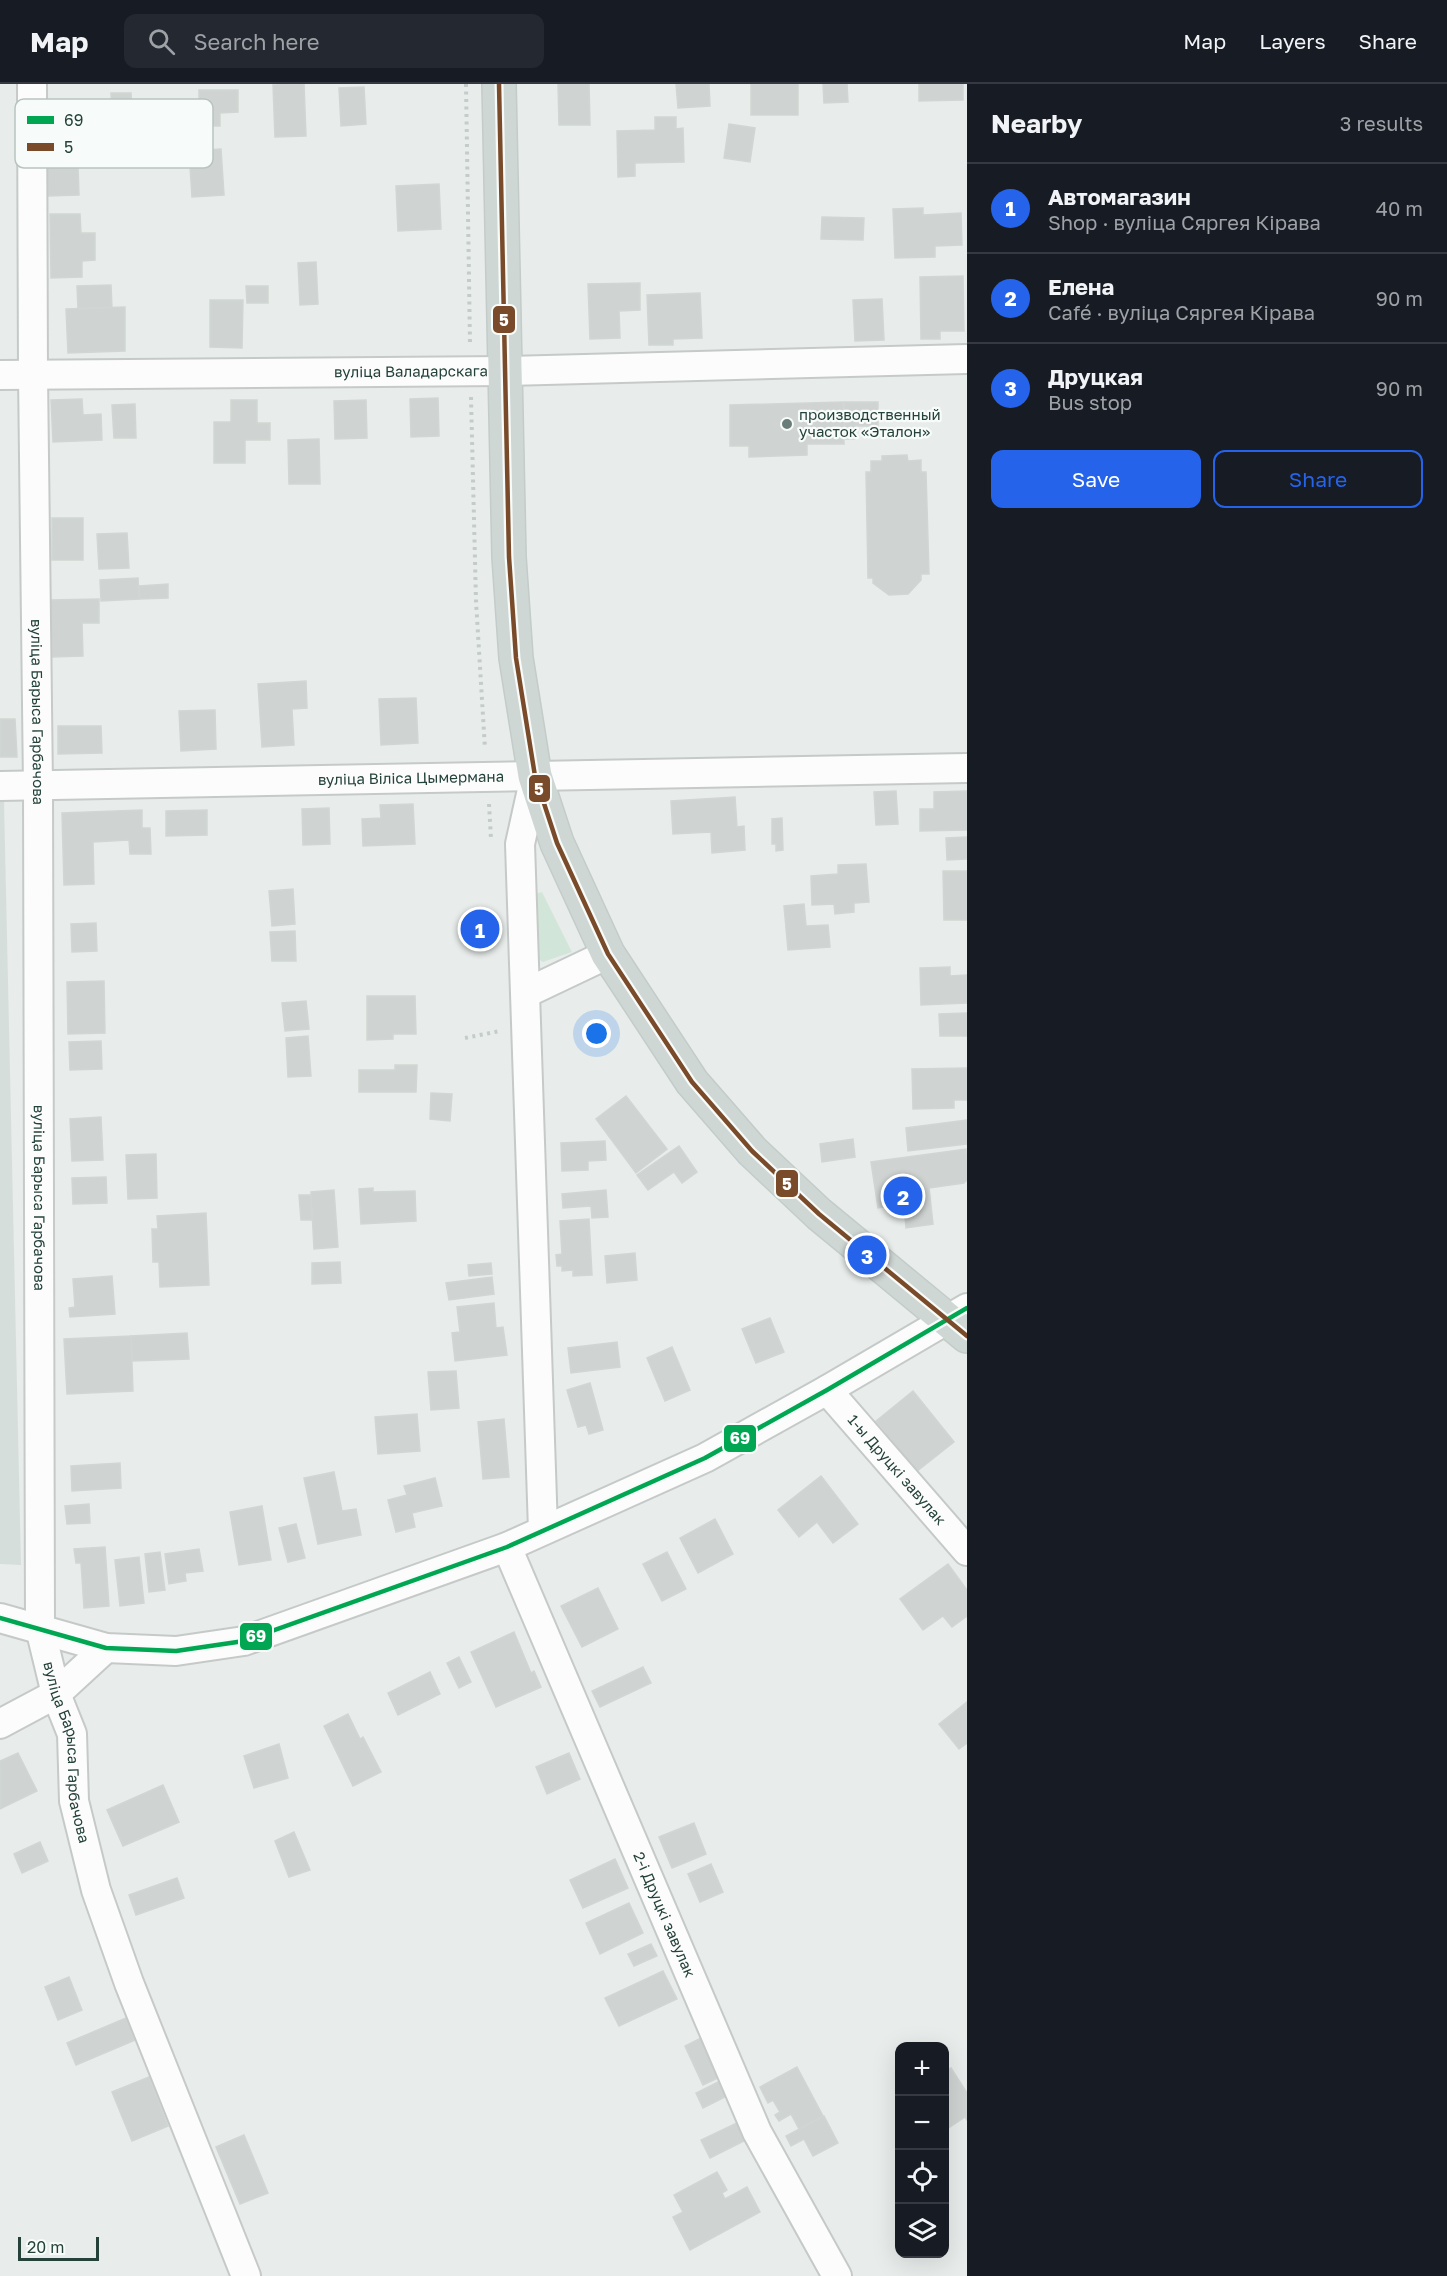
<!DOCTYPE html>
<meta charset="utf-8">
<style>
:root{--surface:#171b24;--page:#242831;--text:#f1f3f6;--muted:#9ea1a6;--line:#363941;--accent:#2563eb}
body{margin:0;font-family:"Golos Text",sans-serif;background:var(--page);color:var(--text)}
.controls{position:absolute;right:18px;bottom:18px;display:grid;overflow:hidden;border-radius:12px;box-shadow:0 6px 24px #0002}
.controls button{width:54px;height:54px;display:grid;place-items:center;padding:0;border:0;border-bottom:2px solid var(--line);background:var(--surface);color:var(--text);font:30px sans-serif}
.scale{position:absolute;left:18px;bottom:15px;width:81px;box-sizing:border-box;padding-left:6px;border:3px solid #24423a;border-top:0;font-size:16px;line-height:21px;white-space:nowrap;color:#24423a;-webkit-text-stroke:4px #f7fbf9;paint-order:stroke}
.you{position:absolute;left:597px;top:950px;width:21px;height:21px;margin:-15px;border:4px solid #fff;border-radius:50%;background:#1a73e8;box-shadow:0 0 0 9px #1a73e833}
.badge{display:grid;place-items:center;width:39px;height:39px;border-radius:50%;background:var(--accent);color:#fff;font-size:20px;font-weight:700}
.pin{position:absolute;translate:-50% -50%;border:3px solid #fff;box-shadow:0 2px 6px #0006}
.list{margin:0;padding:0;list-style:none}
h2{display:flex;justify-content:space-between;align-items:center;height:78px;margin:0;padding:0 24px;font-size:26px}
h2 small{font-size:20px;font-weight:400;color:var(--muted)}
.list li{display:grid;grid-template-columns:39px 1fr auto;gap:18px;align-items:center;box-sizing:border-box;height:90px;padding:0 24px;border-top:2px solid var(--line)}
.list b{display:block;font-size:22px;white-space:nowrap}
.list p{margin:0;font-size:20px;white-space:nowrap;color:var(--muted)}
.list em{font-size:20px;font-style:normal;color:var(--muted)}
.actions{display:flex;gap:12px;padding:18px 24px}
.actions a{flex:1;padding:14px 0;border:2px solid var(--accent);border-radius:12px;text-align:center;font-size:21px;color:var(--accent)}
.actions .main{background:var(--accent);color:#fff}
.icon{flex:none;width:33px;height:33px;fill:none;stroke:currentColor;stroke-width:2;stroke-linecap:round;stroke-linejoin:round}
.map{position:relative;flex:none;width:967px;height:2192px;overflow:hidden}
header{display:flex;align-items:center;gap:36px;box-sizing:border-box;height:84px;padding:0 30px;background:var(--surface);border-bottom:2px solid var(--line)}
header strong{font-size:28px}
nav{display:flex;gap:33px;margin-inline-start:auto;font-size:21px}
.search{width:420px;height:54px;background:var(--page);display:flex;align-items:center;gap:15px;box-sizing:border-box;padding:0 21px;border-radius:12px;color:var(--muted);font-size:22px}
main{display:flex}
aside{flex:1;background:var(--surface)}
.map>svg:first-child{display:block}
</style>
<header>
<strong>Map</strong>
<div class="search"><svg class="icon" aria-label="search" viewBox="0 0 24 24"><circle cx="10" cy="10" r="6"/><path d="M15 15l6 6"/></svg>Search here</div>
<nav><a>Map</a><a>Layers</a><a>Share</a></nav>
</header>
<main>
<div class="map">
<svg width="967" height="2192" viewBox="0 0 967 2192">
<rect width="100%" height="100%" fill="#e8edeb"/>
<!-- built -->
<path fill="#d6dedb" d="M0,717H4L21,1481L0,1480Z"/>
<!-- green -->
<path fill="#d1e6d8" d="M542,808L572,868L543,878L536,874L535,810Z"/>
<!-- building -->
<g fill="#cfd4d2" stroke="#d1d6d4" stroke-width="1.5">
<path d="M304,0L306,52L275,53L273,1Z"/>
<path d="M558,0H589L590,41H559Z"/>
<path d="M676,0H709L710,22L678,24Z"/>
<rect x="751" y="0" width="47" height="31"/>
<path d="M823,0H847L848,18L824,19Z"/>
<path d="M919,0H963V16L919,17Z"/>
<path d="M364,3L366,40L341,42L339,4Z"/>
<path d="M199,6H238V28L220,29V42H199Z"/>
<path d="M111,9H131L133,55L113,56Z"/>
<path d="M655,33H676V45L683,44L684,78L635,79V92L618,93L617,47L655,46Z"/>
<path d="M729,40L755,44L750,78L724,74Z"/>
<path d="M221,65L224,111L192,113L189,67Z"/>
<path d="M78,82L79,111L48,112L47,83Z"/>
<path d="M439,100L441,145L398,147L396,102Z"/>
<path d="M923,124V131L961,129L962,161L935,162V173L895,174L893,125Z"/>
<path d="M50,130H80L81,149H95V176L82,177V193L51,194Z"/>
<path d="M822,133L864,134L863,156L821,155Z"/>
<path d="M316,178L318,220L300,221L298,179Z"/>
<path d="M963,192L964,247H940V255H921L920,193Z"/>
<path d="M640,199V226L619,227L620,254L590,255L588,200Z"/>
<path d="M111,201L112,224L78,225L77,202Z"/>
<path d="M246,202H268V219H247Z"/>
<path d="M700,209L702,254L673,255V261H649L647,211Z"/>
<path d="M882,215L884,256L855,257L853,216Z"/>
<path d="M210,216H243L242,264L210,263Z"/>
<path d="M125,223V267L68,269L66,225Z"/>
<path d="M438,314L439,352L411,353L410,315Z"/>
<path d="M82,315L83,331L101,330L102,356L53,358L51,316Z"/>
<path d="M231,316H257V339H270V356H245V379H214V338H231Z"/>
<path d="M366,316L367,354L335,355L334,317Z"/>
<path d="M843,318L844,360H807V371L749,373V362H730V321Z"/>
<path d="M844,318H878V342H855V355H845Z"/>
<path d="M135,320L136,354H114L112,321Z"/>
<path d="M319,355L320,400H289L288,356Z"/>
<path d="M907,371L908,377L921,376V388H926L929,490H921V496L908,510L889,511L873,499V494H868L866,388H871V377H882V372Z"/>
<rect x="52" y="434" width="31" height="42"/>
<path d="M127,449L129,484L99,485L97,450Z"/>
<path d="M138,494L139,515L101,517L100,496Z"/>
<path d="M168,500V514L139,515V502Z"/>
<path d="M99,515V539H82L83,572L52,573L51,516Z"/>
<path d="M306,597L307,624L292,625L294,661L262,663L258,600Z"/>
<path d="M416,614L418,659L381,661L379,615Z"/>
<path d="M215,626L216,665L181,667L179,627Z"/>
<path d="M0,635H15L17,673H0Z"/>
<path d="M58,642H101L102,669L58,670Z"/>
<path d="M896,707L898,740L876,741L874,708Z"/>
<path d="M967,707V746L920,747V725H934V708Z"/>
<path d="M735,713L737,743L744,742L745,766L712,769L711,748L673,750L671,717Z"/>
<path d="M413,720L415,760L363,762L362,735L381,734L380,721Z"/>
<path d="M329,724L330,760L303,761L302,725Z"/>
<path d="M142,726V744H150L151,770H130L129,756L93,758L94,800L64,801L62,729Z"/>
<path d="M207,726V751L166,752V727Z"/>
<path d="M782,734L783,766L776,767V760H772V735Z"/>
<path d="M967,753V775L947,776L946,754Z"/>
<path d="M866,780L869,818L854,819V828L835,830L834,820L812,821L811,792L838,790V781Z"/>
<path d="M943,787H967V836H944Z"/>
<path d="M293,805L295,840L272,842L269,807Z"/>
<path d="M804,820L806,842L828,841L830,863L788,866L784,822Z"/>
<path d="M491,829L492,860L470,861L468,830Z"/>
<path d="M96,839L97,867L72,868L71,840Z"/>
<path d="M295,847L296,877H272L270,848Z"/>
<path d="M950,883V892L967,891V919L921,921L920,884Z"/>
<path d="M104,897L105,949L68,950L67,898Z"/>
<path d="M367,912H415L416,950H393V955L367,956Z"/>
<path d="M306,917L309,945L285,947L282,919Z"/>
<path d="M967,929V952H940L939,930Z"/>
<path d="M308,952L311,992L288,993L286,954Z"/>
<path d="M101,957L102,985L70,986L69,958Z"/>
<path d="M395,981H417L416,1008H359V986H395Z"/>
<path d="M967,984V1016H954V1024L913,1025L912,985Z"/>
<path d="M431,1009L452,1010L450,1037L430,1035Z"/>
<path d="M626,1012L667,1065L636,1089L596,1035Z"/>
<path d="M101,1033L103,1076L72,1077L70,1035Z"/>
<path d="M967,1036V1060L908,1067L906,1044Z"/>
<path d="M853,1055L855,1073L822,1078L820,1060Z"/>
<path d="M605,1057L606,1076L588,1077V1086L562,1087L561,1059Z"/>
<path d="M679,1062L697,1088L682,1099L674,1088L648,1106L637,1091Z"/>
<path d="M966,1065L967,1096L964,1099L929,1104L933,1140L906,1144L904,1120L878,1124L871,1078Z"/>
<path d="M156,1070L157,1114L128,1115L126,1071Z"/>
<path d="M106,1093L107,1119L73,1120L72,1094Z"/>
<path d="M373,1104V1108L415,1107L416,1137L361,1140L359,1105Z"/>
<path d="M334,1106L338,1163L314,1165L311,1108Z"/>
<path d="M606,1106L608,1133L592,1134L591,1122L563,1124L562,1110Z"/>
<path d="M299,1111H311L312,1136H301Z"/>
<path d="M206,1129L209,1201L160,1203L159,1178H153L152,1145H158L157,1132Z"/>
<path d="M589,1135L592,1191L573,1192V1186L562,1187V1182H557L556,1171L562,1170L560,1137Z"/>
<path d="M635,1169L637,1196L607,1199L605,1172Z"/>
<path d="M340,1178L341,1199L312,1200V1179Z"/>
<path d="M491,1179L492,1190L469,1192L468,1181Z"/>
<path d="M112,1192L115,1230L70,1233L69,1224L75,1223L73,1195Z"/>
<path d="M492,1193L494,1210L449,1216L446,1199Z"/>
<path d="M494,1219L496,1244L503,1243L507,1271L455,1277L452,1249L460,1248L457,1223Z"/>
<path d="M770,1234L784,1268L756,1279L742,1245Z"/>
<path d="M187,1249L189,1275L132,1277L131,1252Z"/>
<path d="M131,1252L133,1307L67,1310L64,1255Z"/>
<path d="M617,1258L620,1283L571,1289L568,1264Z"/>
<path d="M672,1263L690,1306L665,1317L647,1274Z"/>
<path d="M456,1287L459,1324L431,1326L428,1288Z"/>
<path d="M590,1299L603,1346L589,1350L586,1341L578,1343L567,1306Z"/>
<path d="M913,1307L954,1358L916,1388L876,1337Z"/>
<path d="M417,1330L420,1367L378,1370L375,1333Z"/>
<path d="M504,1335L509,1393L483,1395L478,1338Z"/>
<path d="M120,1379L121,1404L72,1407L71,1382Z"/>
<path d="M334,1388L342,1427L356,1425L361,1451L318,1460L304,1394Z"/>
<path d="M821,1392L858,1440L833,1459L817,1438L799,1453L778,1426Z"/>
<path d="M435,1394L442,1422L412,1429L415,1443L396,1448L388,1416L407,1411L404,1402Z"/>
<path d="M89,1420L90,1439L67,1440L65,1422Z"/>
<path d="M262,1422L271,1476L239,1481L230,1428Z"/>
<path d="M715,1435L733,1470L698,1489L680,1454Z"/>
<path d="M296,1440L305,1474L288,1478L279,1444Z"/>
<path d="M105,1463L109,1522L84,1524L81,1479H76L74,1465Z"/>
<path d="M199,1465L203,1487L185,1489L186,1497L169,1500L165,1470Z"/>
<path d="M160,1468L165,1506L149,1508L145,1470Z"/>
<path d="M667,1468L686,1505L662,1517L643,1480Z"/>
<path d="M139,1473L144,1519L120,1522L115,1476Z"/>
<path d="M948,1480L967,1506V1532L952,1543L943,1532L923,1546L900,1515Z"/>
<path d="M598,1504L618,1545L582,1563L561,1522Z"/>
<path d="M514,1548L531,1589L534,1587L541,1603L496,1623L471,1568Z"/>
<path d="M459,1573L471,1598L459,1604L447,1579Z"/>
<path d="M643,1583L651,1599L600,1623L592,1607Z"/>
<path d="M430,1588L440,1610L398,1631L388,1609Z"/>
<path d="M967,1618V1659L959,1665L939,1640Z"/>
<path d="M348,1630L360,1655L363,1653L381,1688L353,1702L324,1642Z"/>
<path d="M279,1660L288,1694L254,1704L244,1672Z"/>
<path d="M18,1669L37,1707L0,1725V1677Z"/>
<path d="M569,1669L580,1695L547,1710L536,1683Z"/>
<path d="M163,1701L179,1738L123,1762L107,1726Z"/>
<path d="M694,1739L706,1770L672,1784L659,1753Z"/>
<path d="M294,1748L310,1786L289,1793L275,1757Z"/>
<path d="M40,1758L48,1777L22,1789L14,1770Z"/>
<path d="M615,1775L628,1804L583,1824L570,1796Z"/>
<path d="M711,1780L723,1808L700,1818L688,1790Z"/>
<path d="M177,1794L184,1814L136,1831L129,1811Z"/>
<path d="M629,1819L643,1849L600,1870L586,1839Z"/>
<path d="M651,1860L657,1872L634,1882L628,1870Z"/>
<path d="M663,1887L677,1915L619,1942L605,1914Z"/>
<path d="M69,1893L82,1926L58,1936L45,1903Z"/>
<path d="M126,1934L135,1956L76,1981L67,1959Z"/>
<path d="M701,1954L720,1993L703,2001L685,1962Z"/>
<path d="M797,1983L823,2032L799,2045L791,2030L779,2037L775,2031L780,2028L773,2016L768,2019L760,2003Z"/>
<path d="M951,1984L967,2009V2036L965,2033L947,2045L944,2041V1988Z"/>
<path d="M149,1993L168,2042L132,2057L112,2008Z"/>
<path d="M722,1996L729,2011L703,2024L696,2009Z"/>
<path d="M824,2032L838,2059L813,2072L804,2055L791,2062L786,2052Z"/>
<path d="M741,2037L750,2054L710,2074L701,2056Z"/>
<path d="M244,2051L268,2109L240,2120L216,2063Z"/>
<path d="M717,2088L727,2106L722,2109L725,2115L747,2103L760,2128L690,2166L673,2133L683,2128L674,2111Z"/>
</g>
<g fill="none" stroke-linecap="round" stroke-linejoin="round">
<!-- street casing -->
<g stroke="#c5cac8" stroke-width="32">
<g id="street">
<path id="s1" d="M32,0L33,291L38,702L40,1544L56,1610L72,1650L74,1717L96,1806L129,1899L246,2192"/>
<path id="s2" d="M0,291L505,287L967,275"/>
<path d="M535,692L520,760L543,1446"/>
<path id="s3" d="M0,702L967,684"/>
<path d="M526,909L608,870"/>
<path id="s4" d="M827,1306L967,1467"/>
<path id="s5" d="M507,1463L757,2048L837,2192"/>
<path d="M0,1534L106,1564L176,1567L244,1557L507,1463L705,1374L827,1306L967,1224"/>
<path d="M0,1640L56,1610L106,1564"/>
</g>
</g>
<!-- primary casing -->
<g stroke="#c3ccc9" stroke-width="36">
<path id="primary" d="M499,0L509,473L516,574L535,692L557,759L608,870L692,998L752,1067L819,1130L967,1252"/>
</g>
<!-- path -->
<g stroke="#c3ccca" stroke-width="4" stroke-dasharray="3 4.5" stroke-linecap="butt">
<path d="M466,0L470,260"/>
<path d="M471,313L476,517L485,665"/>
<path d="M489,720L491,755"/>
<path d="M465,954L500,947"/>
</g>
<!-- street -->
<use href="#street" stroke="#fcfcfc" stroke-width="28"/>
<!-- primary -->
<use href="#primary" stroke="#cfd7d5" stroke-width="33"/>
<!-- bus-1 casing -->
<g stroke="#f7fbf9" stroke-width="9">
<path id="bus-1" d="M0,1534L106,1564L176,1567L244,1557L507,1463L705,1374L827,1306L967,1224"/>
</g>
<!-- bus-2 casing -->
<g stroke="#f7fbf9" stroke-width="9">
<path id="bus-2" d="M499,0L509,473L516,574L535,692L557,759L608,870L692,998L752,1067L819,1130L967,1252"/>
</g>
<!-- bus-1 -->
<use href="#bus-1" stroke="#00a651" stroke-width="4.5"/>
<!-- bus-2 -->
<use href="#bus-2" stroke="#7a4b2a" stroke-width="4.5"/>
</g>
<!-- markers -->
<circle fill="#697e78" stroke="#f7fbf9" stroke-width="2" cx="787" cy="340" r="6"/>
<g text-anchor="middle" stroke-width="4.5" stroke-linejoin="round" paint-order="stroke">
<!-- street labels -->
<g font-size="15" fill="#24423a" stroke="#f7fbf9">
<text dy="5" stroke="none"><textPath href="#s2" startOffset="411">вуліца Валадарскага</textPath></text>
<text dy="5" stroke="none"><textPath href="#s1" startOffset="628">вуліца Барыса Гарбачова</textPath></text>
<text dy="5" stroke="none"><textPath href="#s3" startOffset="411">вуліца Віліса Цымермана</textPath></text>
<text dy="5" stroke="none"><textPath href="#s1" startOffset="1114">вуліца Барыса Гарбачова</textPath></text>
<text dy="5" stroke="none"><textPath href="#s4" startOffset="106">1-ы Друцкі завулак</textPath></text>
<text dy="5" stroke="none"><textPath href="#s1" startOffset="1672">вуліца Барыса Гарбачова</textPath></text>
<text dy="5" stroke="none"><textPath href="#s5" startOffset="400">2-і Друцкі завулак</textPath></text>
</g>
<!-- poi labels -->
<g font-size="15" fill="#24423a" stroke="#f7fbf9" text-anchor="start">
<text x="799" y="336">производственный<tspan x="799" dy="17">участок «Эталон»</tspan></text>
</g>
</g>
<!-- legend -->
<rect x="15" y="15" width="198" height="69" rx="9" fill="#f7fbf9" stroke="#b8c4c0" stroke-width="1.5"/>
<rect x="27" y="32" width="27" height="8" fill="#00a651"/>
<rect x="27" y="59" width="27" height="8" fill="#7a4b2a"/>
<g font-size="16" fill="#24423a">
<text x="64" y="42">69</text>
<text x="64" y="69">5</text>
</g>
<g stroke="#f7fbf9" stroke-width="2">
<rect x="492" y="221" width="24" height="29" rx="6" fill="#7a4b2a"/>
<rect x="528" y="690" width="23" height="29" rx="6" fill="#7a4b2a"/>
<rect x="775" y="1085" width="24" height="29" rx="6" fill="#7a4b2a"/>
<rect x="723" y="1340" width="34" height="29" rx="6" fill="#00a651"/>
<rect x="239" y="1538" width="34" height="29" rx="6" fill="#00a651"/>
</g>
<g font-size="16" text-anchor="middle" font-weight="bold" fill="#fff">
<text x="504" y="242">5</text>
<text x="539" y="711">5</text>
<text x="787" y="1106">5</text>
<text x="740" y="1360">69</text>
<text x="256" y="1558">69</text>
</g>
</svg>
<div class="controls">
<button>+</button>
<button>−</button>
<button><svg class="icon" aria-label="locate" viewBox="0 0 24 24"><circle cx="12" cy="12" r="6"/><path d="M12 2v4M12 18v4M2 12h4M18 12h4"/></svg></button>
<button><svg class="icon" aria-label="layers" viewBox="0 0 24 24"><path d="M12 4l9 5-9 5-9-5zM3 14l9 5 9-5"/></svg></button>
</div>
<div class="scale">20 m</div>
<div class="you"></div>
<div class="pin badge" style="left:480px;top:845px">1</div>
<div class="pin badge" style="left:903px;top:1112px">2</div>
<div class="pin badge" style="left:867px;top:1171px">3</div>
</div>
<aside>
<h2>Nearby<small>3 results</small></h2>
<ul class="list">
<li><span class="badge">1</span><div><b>Автомагазин</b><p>Shop · вуліца Сяргея Кірава</p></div><em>40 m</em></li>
<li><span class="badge">2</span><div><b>Елена</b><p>Café · вуліца Сяргея Кірава</p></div><em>90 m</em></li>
<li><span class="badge">3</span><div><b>Друцкая</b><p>Bus stop</p></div><em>90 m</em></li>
</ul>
<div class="actions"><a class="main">Save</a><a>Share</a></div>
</aside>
</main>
